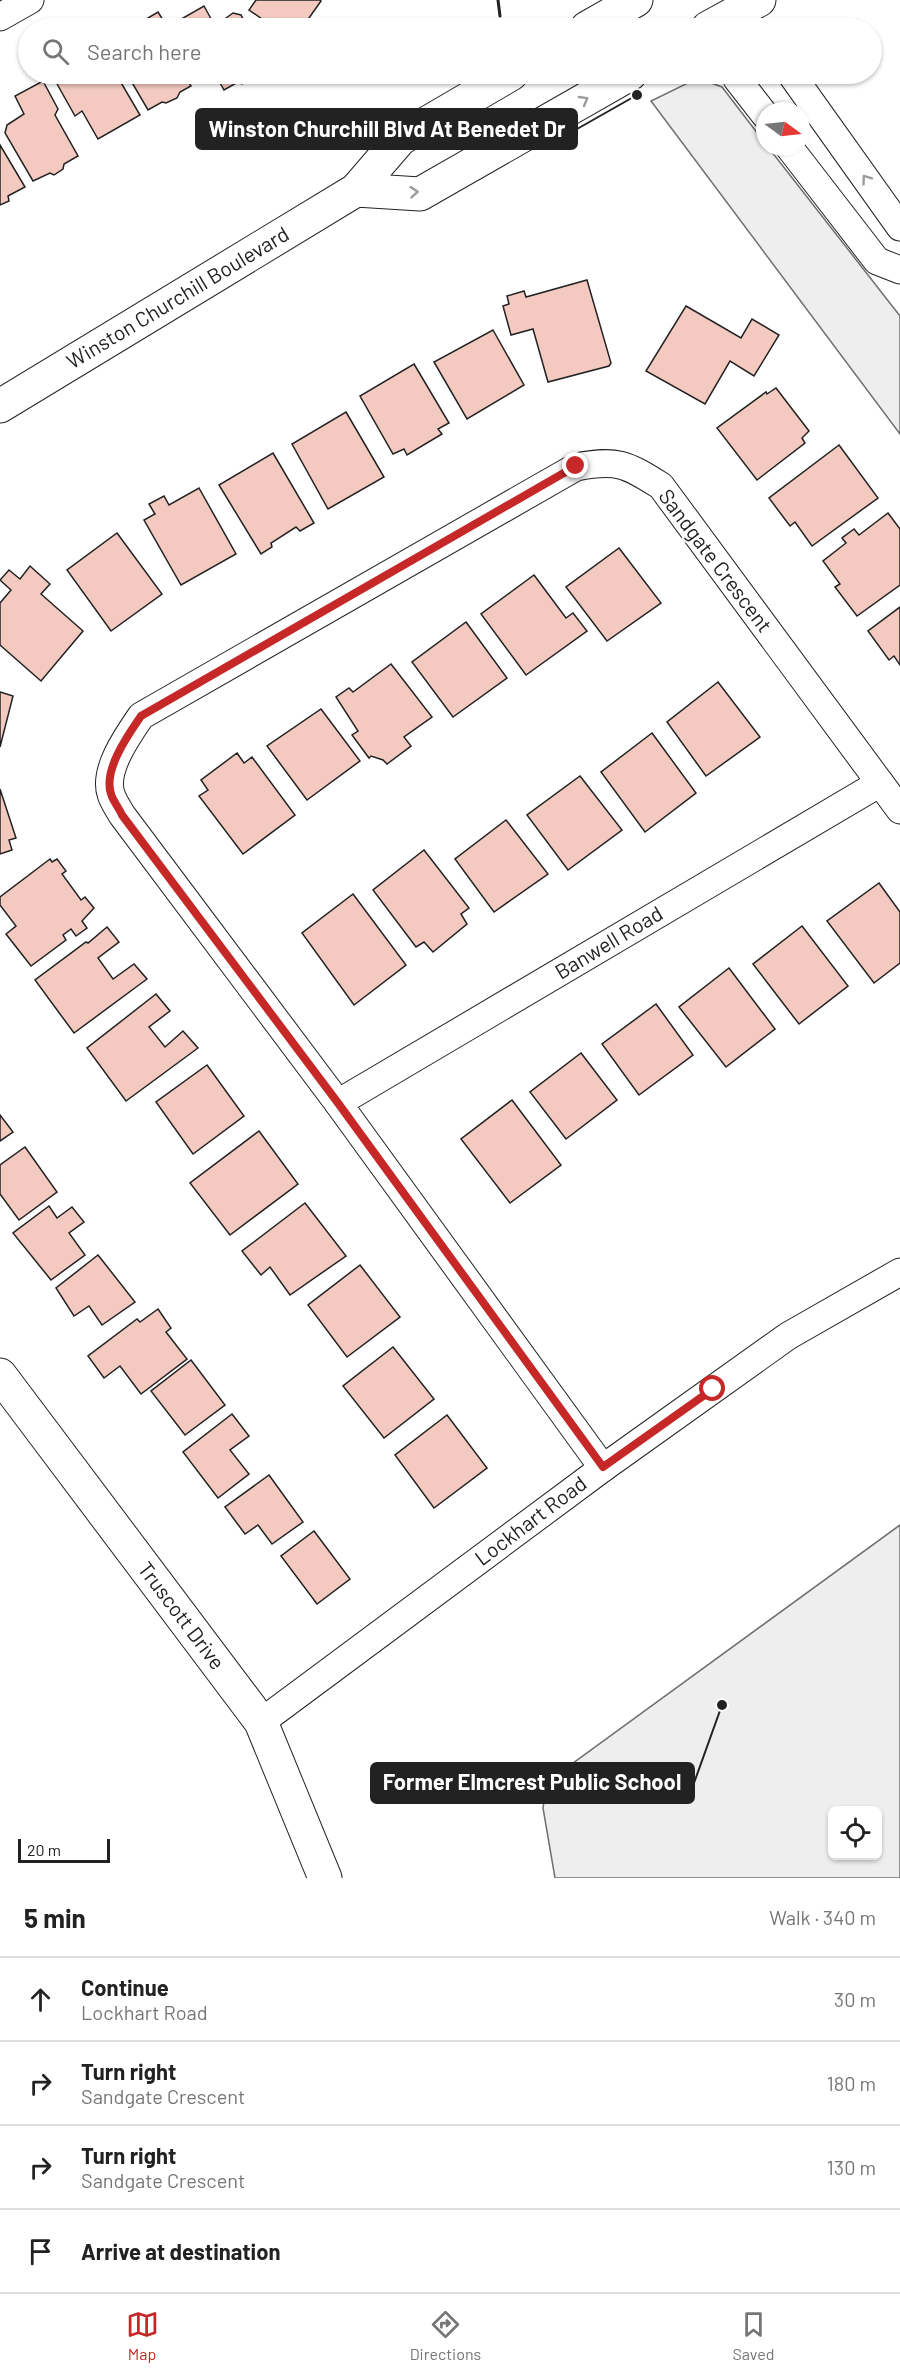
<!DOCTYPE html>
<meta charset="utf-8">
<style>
:root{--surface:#fff;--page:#f2f2f2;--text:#222;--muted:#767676;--line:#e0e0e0;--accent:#c62828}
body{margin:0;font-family:Barlow,sans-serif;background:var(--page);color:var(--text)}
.controls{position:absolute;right:18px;bottom:18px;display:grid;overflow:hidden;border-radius:9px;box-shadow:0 2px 4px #0004}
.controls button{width:54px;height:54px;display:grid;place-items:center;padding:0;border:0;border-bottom:2px solid var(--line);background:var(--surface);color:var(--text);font:30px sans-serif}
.compass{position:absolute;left:756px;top:102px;width:54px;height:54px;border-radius:50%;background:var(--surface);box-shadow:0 2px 4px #0004;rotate:105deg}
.scale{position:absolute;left:18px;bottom:15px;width:92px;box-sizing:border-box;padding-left:6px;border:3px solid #222;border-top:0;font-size:16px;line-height:21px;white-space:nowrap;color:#222;-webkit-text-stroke:4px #fff;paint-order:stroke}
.stop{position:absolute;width:18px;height:18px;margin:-14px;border:4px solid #c62828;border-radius:50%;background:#fff}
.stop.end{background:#c62828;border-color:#fff;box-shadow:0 2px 6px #0008}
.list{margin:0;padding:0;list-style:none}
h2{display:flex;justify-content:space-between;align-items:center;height:78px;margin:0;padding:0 24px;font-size:26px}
h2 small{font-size:20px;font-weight:400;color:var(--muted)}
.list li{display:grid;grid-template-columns:39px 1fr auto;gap:18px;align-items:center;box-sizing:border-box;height:84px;padding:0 24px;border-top:2px solid var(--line)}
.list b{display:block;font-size:22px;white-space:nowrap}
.list p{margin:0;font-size:20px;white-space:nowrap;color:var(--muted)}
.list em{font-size:20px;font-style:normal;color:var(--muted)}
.icon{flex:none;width:33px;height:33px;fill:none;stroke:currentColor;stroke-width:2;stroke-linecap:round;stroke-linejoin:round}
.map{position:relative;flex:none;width:900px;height:1878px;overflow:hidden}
.search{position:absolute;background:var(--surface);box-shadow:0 2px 4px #0004;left:18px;right:18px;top:18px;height:66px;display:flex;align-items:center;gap:15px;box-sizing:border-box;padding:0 21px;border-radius:33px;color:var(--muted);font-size:22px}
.sheet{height:414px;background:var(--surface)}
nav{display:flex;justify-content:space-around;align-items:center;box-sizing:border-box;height:84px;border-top:2px solid var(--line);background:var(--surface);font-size:16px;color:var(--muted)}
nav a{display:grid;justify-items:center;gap:3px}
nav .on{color:var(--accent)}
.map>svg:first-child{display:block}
</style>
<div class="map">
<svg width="900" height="1878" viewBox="0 0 900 1878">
<rect width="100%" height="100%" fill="#fff"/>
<!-- green -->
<g fill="#eee" stroke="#6f6f6f" stroke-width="1.5" fill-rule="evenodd">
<path d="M698,78L722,87L765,143V147H768L900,316V434L651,101Z"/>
<path d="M900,1525V1878H555L543,1808L547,1782ZM832,1810H878V1856H832Z"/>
</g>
<!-- building -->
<g fill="#f3c9c0" stroke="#222" stroke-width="1.5">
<path d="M256,0H320L321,1L302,28H275L249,10Z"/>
<path d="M204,6L215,26L233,13L241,15L248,28H179L176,22Z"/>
<path d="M158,12L168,28H131Z"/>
<path d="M55,74H87L92,82L105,74H116L140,115L98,139L82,111L75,116L52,75Z"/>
<path d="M127,74H184L191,86L180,92L177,98L166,103L162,102L148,110Z"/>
<path d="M215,74H254L252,79L242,84L238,82L224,90Z"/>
<path d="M43,81L58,109L55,115L78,156L64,164L63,169L54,175L50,173L33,181L5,133L7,125L24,114L15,96Z"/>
<path d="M0,145L25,187L8,196L9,201L0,205Z"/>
<path d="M587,280L611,363L609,366L548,382L533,329L511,335L503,306L509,304L507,296L524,291L526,297Z"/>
<path d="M686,306L741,338L752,319L779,335L754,376L730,361L705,404L646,371Z"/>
<path d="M493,330L524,385L467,419L434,362Z"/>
<path d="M414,364L449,423L438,429L442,434L407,455L404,449L393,454L360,396Z"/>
<path d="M776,388L809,431L802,438L805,443L757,480L717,428L766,392L767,394Z"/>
<path d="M346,412L384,477L328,509L292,444Z"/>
<path d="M839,445L878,498L812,546L795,522L790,526L769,498Z"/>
<path d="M273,453L314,523L300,531L296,527L271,543L272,547L261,554L219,485Z"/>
<path d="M199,488L236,554L181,585L144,520L155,514L149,504L164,496L169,505Z"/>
<path d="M888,513L900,529V585L857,616L835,587L840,584L823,561L846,543L842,538L854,529L859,535Z"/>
<path d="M117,533L162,594L111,631L67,570Z"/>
<path d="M619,548L661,603L607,641L566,587Z"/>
<path d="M30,566L50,584L41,594L83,631L41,681L0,645V603L11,590L0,580L9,570L20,579Z"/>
<path d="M534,575L566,618L573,613L587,631L526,675L481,614Z"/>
<path d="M900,607V665L894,656L889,660L868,631Z"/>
<path d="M466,622L507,678L453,717L412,662Z"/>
<path d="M391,664L432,717L404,737L411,746L387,764L383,760L371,756L369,758L352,735L358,731L336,697L349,688L353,692Z"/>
<path d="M718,682L760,737L706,776L667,722Z"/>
<path d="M0,692L13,696L0,747Z"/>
<path d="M321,709L360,761L307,800L267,746Z"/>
<path d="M652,733L696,793L645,832L601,772Z"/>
<path d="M237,753L244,763L252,757L295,815L243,854L199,796L208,790L201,780Z"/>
<path d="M580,776L622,830L568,870L527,815Z"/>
<path d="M0,789L16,838L9,840L12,850L0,854Z"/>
<path d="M506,820L548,874L494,912L455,859Z"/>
<path d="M424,850L469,908L461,914L467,924L433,952L424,942L416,947L373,890Z"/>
<path d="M50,859L52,862L57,859L66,871L62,874L81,900L85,897L94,908L82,921L87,928L76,936L71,929L63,935L66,940L31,966L6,934L16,926L0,905V897Z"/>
<path d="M879,883L900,912V963L874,983L827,921Z"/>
<path d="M353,894L406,965L354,1005L302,933Z"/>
<path d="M802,926L848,986L799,1024L753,964Z"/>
<path d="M107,927L119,942L98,958L113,979L134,964L147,979L74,1033L35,980L86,942L88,943Z"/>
<path d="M729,968L775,1029L726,1067L679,1007Z"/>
<path d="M156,994L170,1011L149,1027L165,1047L183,1031L198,1048L126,1101L87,1048Z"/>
<path d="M656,1004L693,1055L639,1095L602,1044Z"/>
<path d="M581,1053L617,1100L566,1139L530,1092Z"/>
<path d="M207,1065L244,1116L193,1154L156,1102Z"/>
<path d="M512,1100L561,1165L510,1203L461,1139Z"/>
<path d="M0,1115L13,1132L0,1141Z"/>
<path d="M259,1131L298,1184L230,1235L190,1183Z"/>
<path d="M25,1147L57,1192L19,1220L0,1194V1165Z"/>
<path d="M305,1203L346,1256L290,1295L270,1267L261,1275L242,1251Z"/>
<path d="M49,1206L57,1218L72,1207L84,1222L69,1233L85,1255L51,1280L13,1233Z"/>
<path d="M98,1255L135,1302L102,1325L89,1306L74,1316L56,1288Z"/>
<path d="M360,1265L400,1317L347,1357L308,1305Z"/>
<path d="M158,1309L171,1328L166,1332L187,1359L141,1394L120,1366L104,1378L88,1356L137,1319L140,1322Z"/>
<path d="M393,1347L434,1399L384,1438L343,1386Z"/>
<path d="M191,1360L225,1405L185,1435L151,1391Z"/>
<path d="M232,1414L249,1436L230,1450L249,1474L218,1498L183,1452Z"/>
<path d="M447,1415L487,1468L434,1508L395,1455Z"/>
<path d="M269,1475L303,1522L272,1544L258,1525L245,1534L225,1507Z"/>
<path d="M314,1531L350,1579L317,1604L281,1556Z"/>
</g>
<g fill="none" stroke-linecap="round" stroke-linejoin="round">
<!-- street casing -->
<g stroke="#222" stroke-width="29">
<g id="street">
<path d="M0,17L30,0"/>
<path d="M736,74L737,79L765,115"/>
<path d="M791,74L900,227"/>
<path d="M789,147L877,261L900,270"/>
<path d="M338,1103L880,783"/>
<path d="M603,1468L338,1103L122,815C118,808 113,801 111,794C103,770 128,735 141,716L576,467C617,459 626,464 661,486L900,810"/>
<path d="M261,1722L603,1468L788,1336L900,1272"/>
</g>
</g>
<!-- secondary casing -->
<g stroke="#222" stroke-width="35">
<g id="secondary">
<path d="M587,28L636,0"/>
<path d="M708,28L759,0"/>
<path d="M356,190L420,194L630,74"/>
<path d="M0,406L356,190L400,139L511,74"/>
<path d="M0,1375L261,1722L325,1878"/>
</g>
</g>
<!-- street -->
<use href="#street" stroke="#fff" stroke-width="27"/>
<!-- secondary -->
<use href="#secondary" stroke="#fff" stroke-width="33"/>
<!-- wall -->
<path stroke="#222" stroke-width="3" d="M498,0L500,16"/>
</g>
<!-- one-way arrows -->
<defs><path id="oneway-chevron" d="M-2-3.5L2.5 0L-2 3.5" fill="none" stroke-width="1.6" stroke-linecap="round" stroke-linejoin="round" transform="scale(1.5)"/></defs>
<g stroke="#9c9c9c">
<use href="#oneway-chevron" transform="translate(584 100) rotate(-30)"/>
<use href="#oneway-chevron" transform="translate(866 179) rotate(-126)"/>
<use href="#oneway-chevron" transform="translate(414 192) rotate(-4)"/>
</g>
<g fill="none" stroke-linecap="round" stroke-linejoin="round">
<!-- route -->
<path stroke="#c62828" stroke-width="8" d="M576,466L141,716C128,735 103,770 111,794C113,801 119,808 122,815L338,1103L603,1467L713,1389"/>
</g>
<g text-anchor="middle" stroke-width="4.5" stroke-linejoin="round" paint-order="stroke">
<!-- street labels -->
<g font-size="21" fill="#222" stroke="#fff">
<text transform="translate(178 298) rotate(-31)" y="7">Winston Churchill Boulevard</text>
<text transform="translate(715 561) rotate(53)" y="7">Sandgate Crescent</text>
<text transform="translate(609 943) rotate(-31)" y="7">Banwell Road</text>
<text transform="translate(531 1521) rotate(-37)" y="7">Lockhart Road</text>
<text transform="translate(181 1616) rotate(53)" y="7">Truscott Drive</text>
</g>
</g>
<!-- callouts -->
<path fill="none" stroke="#222" stroke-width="2" d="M637 95L577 129M722 1705L694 1783"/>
<g fill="#222" stroke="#fff" stroke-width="2">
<circle cx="637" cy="95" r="6"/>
<circle cx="722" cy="1705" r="6"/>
</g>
<g fill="#222" stroke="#222" stroke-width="2">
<rect x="196" y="109" width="381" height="40" rx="6"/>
<rect x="371" y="1763" width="323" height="40" rx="6"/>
</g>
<g font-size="22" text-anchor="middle" font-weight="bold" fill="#fff">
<text x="387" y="137">Winston Churchill Blvd At Benedet Dr</text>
<text x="532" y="1790">Former Elmcrest Public School</text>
</g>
</svg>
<div class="controls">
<button><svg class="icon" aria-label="locate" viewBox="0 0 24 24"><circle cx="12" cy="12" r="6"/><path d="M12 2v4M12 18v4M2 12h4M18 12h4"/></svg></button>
</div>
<svg class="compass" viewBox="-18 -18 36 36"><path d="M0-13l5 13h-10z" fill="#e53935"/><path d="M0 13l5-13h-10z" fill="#767676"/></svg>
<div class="scale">20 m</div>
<div class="stop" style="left:713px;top:1389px"></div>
<div class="stop end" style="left:576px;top:466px"></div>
<div class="search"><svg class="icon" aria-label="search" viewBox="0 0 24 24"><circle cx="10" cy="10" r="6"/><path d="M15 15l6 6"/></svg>Search here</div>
</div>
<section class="sheet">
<h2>5 min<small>Walk · 340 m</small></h2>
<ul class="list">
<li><svg class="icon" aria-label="ahead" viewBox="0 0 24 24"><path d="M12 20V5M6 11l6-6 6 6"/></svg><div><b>Continue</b><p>Lockhart Road</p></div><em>30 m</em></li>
<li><svg class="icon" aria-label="right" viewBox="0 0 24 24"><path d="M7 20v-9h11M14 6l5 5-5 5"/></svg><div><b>Turn right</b><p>Sandgate Crescent</p></div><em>180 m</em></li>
<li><svg class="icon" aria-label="right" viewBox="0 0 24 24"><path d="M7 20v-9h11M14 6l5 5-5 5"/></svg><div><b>Turn right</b><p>Sandgate Crescent</p></div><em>130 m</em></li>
<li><svg class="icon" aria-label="arrive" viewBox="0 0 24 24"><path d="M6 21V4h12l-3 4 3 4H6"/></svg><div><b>Arrive at destination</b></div></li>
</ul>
</section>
<nav>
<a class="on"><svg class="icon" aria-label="map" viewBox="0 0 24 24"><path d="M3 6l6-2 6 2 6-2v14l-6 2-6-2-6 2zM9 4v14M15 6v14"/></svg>Map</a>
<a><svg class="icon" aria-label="directions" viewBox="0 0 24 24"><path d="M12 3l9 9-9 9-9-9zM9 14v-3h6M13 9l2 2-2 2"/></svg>Directions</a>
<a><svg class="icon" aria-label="saved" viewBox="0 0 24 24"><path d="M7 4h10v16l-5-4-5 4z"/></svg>Saved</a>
</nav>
